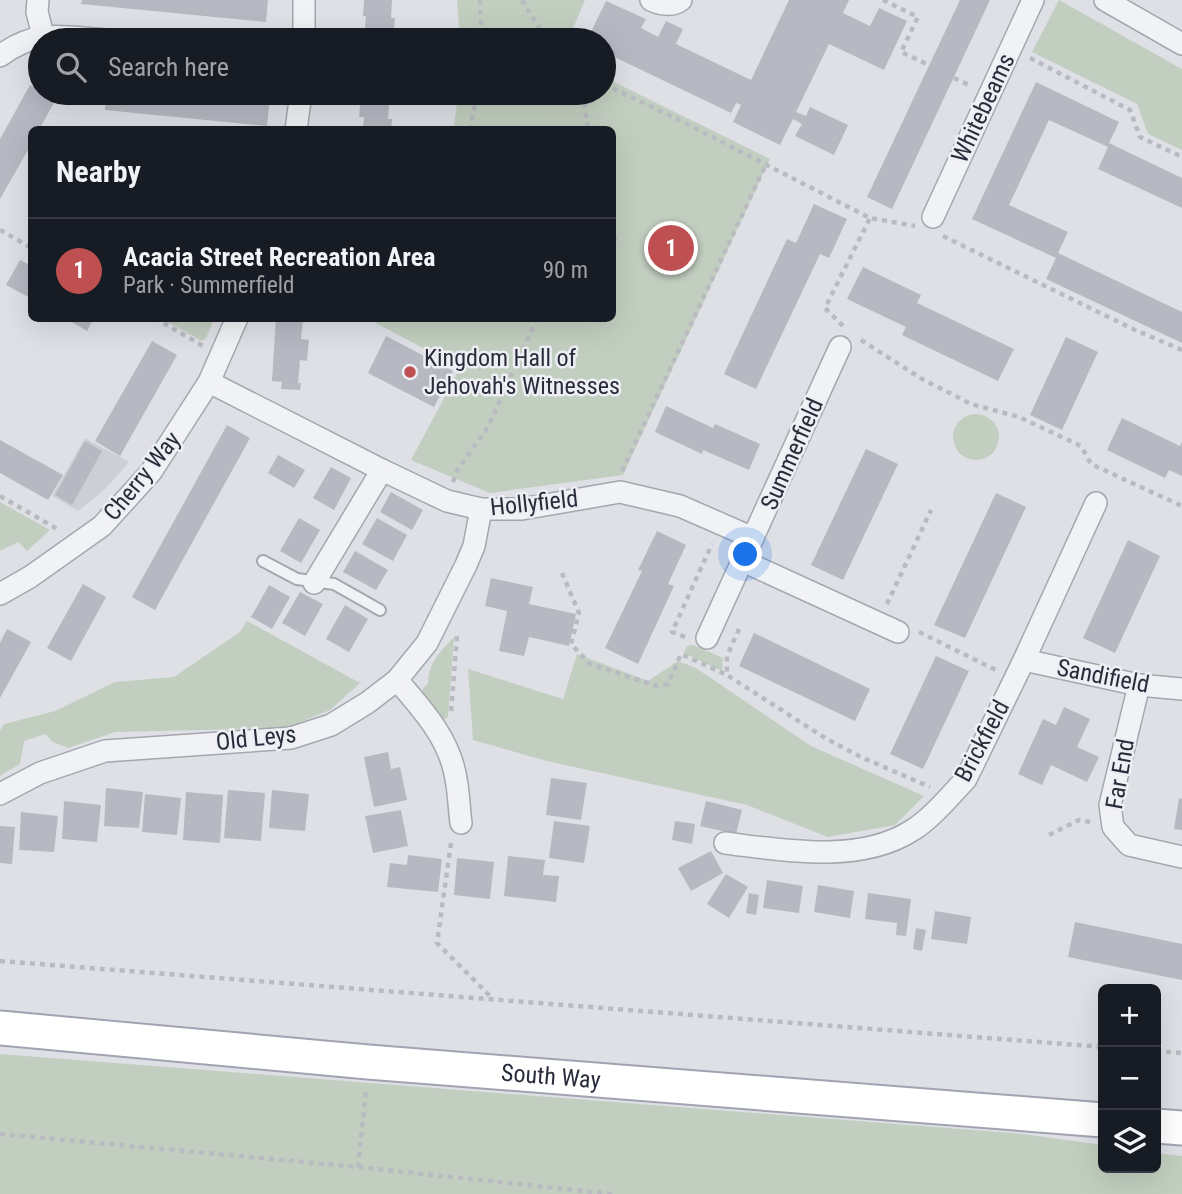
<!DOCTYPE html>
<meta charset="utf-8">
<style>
:root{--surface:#171b24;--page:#20242c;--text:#f1f3f6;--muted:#9ea1a6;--line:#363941;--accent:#be5051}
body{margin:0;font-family:"Roboto Condensed",sans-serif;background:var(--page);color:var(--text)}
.controls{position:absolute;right:21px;bottom:21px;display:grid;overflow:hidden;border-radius:10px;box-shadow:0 7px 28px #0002}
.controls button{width:63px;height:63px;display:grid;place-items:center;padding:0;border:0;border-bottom:2px solid var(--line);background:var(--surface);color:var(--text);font:35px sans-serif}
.you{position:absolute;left:746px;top:555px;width:24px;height:24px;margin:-18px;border:5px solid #fff;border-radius:50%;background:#1a73e8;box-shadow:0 0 0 10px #1a73e833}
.badge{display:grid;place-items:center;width:46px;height:46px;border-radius:50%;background:var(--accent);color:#fff;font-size:23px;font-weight:700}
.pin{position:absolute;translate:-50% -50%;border:4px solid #fff;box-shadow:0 2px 7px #0006}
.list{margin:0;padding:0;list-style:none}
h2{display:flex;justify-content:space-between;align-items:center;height:91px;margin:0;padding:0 28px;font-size:30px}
h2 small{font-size:23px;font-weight:400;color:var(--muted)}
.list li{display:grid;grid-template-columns:46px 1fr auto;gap:21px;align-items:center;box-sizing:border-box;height:105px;padding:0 28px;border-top:2px solid var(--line)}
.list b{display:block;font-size:26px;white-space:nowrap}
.list p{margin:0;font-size:23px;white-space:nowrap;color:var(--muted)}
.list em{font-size:23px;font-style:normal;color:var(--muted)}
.icon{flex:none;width:38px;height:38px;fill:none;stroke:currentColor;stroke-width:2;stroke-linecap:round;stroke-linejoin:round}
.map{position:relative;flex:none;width:1182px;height:1194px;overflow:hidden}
.search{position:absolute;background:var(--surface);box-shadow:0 7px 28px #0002;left:28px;top:28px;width:588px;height:77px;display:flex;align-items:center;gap:18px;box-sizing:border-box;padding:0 24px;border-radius:38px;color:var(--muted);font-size:26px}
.panel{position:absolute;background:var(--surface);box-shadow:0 7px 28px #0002;left:28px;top:126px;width:588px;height:196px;border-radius:10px}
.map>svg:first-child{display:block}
</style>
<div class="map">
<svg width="1182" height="1194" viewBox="0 0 1182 1194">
<rect width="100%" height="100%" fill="#dee0e6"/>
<!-- built -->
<path fill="#cdcfd7" d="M85,438L129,462L104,490L78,511L52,496Z"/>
<!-- green -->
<g fill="#c2cfc0">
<path d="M457,0H585L568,40H460Z"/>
<path d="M1059,0L1182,69V150L1148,134L1137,104L1032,52Z"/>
<path d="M604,77L770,159L623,475L490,493L411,460L460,368L376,323L379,318H612V130L454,129L458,93H604Z"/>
<path d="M162,319H214L206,338L202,341Z"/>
<circle cx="976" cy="437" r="23"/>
<path d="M0,502L50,530L27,551L18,542L0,551Z"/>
<path d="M247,621L360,683L330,710L286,728L115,732L68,748L53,742L45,734L24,741L20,764L0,776V731L4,724L55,711L115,682L174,677L240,632Z"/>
<path d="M454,637L448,717L441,721L422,690L428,683C428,663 441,651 454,637Z"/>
<path d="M693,645L723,658L722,671L684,653L687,646Z"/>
<path d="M577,654L648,681L678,661L696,668L811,746L924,796L895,825L828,837L747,805L547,761L473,740L468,669L563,699Z"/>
<path d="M0,1054L1023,1134L1103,1145V1168H1156V1153L1182,1156V1194H0Z"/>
</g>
<!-- building -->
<g fill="#b6b9c2">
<path d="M82,0H268L266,22L81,4Z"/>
<path d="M364,0H392L391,18H395L393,40H364L366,16H363Z"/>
<path d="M789,0H849L843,13L870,26L879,8L907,21L884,70L829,44L796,112L806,116L810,107L848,125L834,155L795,136L802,124L793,119L780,145L733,122L741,105L736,103L731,113L604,52V40H587L606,1L646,19L641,28L658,37L666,21L683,29L676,44L751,80Z"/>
<path d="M960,0H990L892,209L867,197Z"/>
<path d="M1036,82L1119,122L1109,143L1182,178V208L1098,169L1108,147L1049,120L1009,205L1068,232L1058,253L1182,312V343L1046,279L1056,258L972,219Z"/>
<path d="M30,85L40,90V93L56,99L39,130H32V143L0,199V139Z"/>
<path d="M78,93H229L270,97L267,126L105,110V105L77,102Z"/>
<path d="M361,93H390L388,119H392L391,130H363L364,117H359Z"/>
<path d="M814,204L847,219L829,258L820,254L756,389L724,374L787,239L796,243Z"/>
<path d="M20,260L32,266V299L6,285Z"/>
<path d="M863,267L921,295L917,303L1014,349L998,381L902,335L906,327L847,299Z"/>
<path d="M65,318H94L87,331Z"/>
<path d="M276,318H303L301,339L309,340L307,361L300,360L298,383H301L300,390L281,389L282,382L272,381Z"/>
<path d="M386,336L453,371L434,407L368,373Z"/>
<path d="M1066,337L1098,352L1062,430L1030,415Z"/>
<path d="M152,341L177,355L120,456L95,441Z"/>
<path d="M666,406L713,428L715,424L760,444L749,470L703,450L702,454L655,432Z"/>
<path d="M1122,418L1180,446L1182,442V476L1169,470L1165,478L1107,450Z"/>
<path d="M227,425L250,438L155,610L132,597Z"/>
<path d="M0,440L63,475L48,500L0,473Z"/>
<path d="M85,441L102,451L72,505L55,495Z"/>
<path d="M866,449L898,464L843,580L811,565Z"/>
<path d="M278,455L305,470L294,488L268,473Z"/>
<path d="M331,467L351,478L334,510L313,498Z"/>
<path d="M391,492L423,510L412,530L380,512Z"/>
<path d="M996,493L1026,507L965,638L934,625Z"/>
<path d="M299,518L320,530L301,563L280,551Z"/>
<path d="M377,518L407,535L393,561L362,544Z"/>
<path d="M657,531L686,545L668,584L674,586L638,664L605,648L642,571L638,570Z"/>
<path d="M1128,540L1160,556L1115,653L1083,638Z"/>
<path d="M355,551L388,570L376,590L343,572Z"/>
<path d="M491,578L533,587L529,604L576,614L569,646L529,637L524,656L499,651L507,611L485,606Z"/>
<path d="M83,584L106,597L71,661L47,648Z"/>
<path d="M269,585L290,597L272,629L251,617Z"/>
<path d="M300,592L323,604L305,636L282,623Z"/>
<path d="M345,605L368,619L349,652L326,639Z"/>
<path d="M7,629L31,642L0,698V643Z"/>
<path d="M754,633L870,689L855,721L739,666Z"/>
<path d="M936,656L969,671L923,769L890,754Z"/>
<path d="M1064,707L1090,719L1077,747L1099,757L1087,782L1051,765L1042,785L1018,774L1043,719L1056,725Z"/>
<path d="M388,752L391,769L400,767L407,800L374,807L364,757Z"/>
<path d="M551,778L587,783L581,820L546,815Z"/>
<path d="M106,788L143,792L139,828L104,826Z"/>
<path d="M228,790L265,793L261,841L224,838Z"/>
<path d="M272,790L309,794L305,831L269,828Z"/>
<path d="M186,792L223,795L220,843L183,840Z"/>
<path d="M145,794L181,798L177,835L142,832Z"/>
<path d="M1179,798L1182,799V830L1174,829Z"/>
<path d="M64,801L101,805L97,842L62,839Z"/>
<path d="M706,801L742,810L736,834L700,826Z"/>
<path d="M401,810L408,846L373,853L365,816Z"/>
<path d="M21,812L58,816L54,852L19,850Z"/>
<path d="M554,821L590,826L584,863L549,858Z"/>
<path d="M675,821L695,824L692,844L672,840Z"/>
<path d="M0,826L15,827L12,864L0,863Z"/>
<path d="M711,851L723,873L691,891L678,868Z"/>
<path d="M408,855L442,859L438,892L387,887L390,863L407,865Z"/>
<path d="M508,856L545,860L543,875L559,876L556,902L504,896Z"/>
<path d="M457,858L494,862L490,899L454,895Z"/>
<path d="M726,874L748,887L729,918L707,904Z"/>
<path d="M767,880L803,886L799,913L763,908Z"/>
<path d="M818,885L854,891L850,918L814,912Z"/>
<path d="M749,893L759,895L756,915L746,913Z"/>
<path d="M868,893L911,899L906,936L896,935L897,923L865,919Z"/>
<path d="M935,911L971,917L967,944L931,939Z"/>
<path d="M1075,922L1182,944V980L1068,957Z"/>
<path d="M916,928L926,930L922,951L913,949Z"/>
</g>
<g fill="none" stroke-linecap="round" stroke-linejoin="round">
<!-- service casing -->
<g stroke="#a4a7af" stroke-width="14">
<path id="service" d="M263,561L297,579L334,584L380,610"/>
</g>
<!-- minor casing -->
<g stroke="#a4a7af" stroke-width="24">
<g id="minor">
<path d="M38,0L37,12L43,35"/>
<path d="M304,0V40"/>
<path d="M651,0C659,4 673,7 681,0"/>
<path d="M1105,0L1182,44"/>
<path d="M0,56C37,28 64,37 106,40"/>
<path d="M296,130L301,93"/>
<path d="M933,217L1033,0"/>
<path d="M209,382L382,470L447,501L481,509H522L620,492L680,506L753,538"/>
<path d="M743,561L898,632"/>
<path d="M314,583L382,470"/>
<path d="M0,594L30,577L102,526L151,472L209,382L237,318"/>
<path d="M707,638L840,347"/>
<path d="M1024,660L1139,685L1182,689"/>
<path d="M397,680C422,709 450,739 456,779C459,793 459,809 461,823"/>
<path d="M1139,685L1110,805L1113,827L1129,845L1182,857"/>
<path d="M0,794L40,773L105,751L291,738L331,725L367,703L397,680L427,643L466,565L474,546L481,509"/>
<path d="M725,843C782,850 859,864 911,831C930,820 950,796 966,779L1024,660L1096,503"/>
</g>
</g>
<!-- primary casing -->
<g stroke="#9fa4b0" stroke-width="37">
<g id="primary">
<path id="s1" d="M0,1028L368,1062L1103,1120"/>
<path d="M1156,1126L1182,1128"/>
</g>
</g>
<!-- path -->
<g stroke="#b9bbc1" stroke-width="4.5" stroke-dasharray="5 5" stroke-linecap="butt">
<path d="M480,0L482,40"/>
<path d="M522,0L546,40"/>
<path d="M883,0L918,17L901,52L929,65"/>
<path d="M1030,58L1130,110L1140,137L1182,157"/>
<path d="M954,78L969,85"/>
<path d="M604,84L683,122L870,218L915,226"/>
<path d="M583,93L588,130"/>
<path d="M470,130L477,93"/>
<path d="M0,230L32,248"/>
<path d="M943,236L1135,330L1182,350"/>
<path d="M612,239L622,242"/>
<path d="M155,318L203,346"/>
<path d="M843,326L825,308L870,218"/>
<path d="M861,340L922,379L971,404L1019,417L1081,446L1091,464L1182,506"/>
<path d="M622,471L766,164"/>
<path d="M453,482L458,469L488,427L537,318"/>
<path d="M0,496L59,530"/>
<path d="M562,573L579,613L571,644L590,664L657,686L668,684L681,654L727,675"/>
<path d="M887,604L931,510"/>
<path d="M739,629L727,656V675L825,738L861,757L930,787"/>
<path d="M919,632L996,670"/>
<path d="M685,637L672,632L712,544"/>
<path d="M451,711L457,636"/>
<path d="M1049,835L1079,820L1090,822"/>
<path d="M451,843L437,943L492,998"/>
<path d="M0,961L1103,1047"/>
<path d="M1156,1051L1182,1053"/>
<path d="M0,1134L358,1167L612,1194"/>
<path d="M358,1167L366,1090"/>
</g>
<!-- service -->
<use href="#service" stroke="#f1f2f5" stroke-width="10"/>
<!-- minor -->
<use href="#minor" stroke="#f1f2f5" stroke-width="21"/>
<!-- primary -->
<use href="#primary" stroke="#fff" stroke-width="33"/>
</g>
<!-- markers -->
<circle fill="#be5051" stroke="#eeeff4" stroke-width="2.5" cx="410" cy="372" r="7"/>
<g text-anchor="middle" stroke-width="5" stroke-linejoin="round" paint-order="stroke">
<!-- street labels -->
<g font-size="24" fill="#292d3b" stroke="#eeeff4">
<text transform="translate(983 108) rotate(-65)" y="8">Whitebeams</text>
<text transform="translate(792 454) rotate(-66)" y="8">Summerfield</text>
<text transform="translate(142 476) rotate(-51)" y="8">Cherry Way</text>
<text transform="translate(534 503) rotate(-6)" y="8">Hollyfield</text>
<text transform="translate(1103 676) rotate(11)" y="8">Sandifield</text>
<text transform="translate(256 738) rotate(-6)" y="8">Old Leys</text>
<text transform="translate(982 741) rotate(-62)" y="8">Brickfield</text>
<text transform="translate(1120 774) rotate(-80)" y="8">Far End</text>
<text dy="8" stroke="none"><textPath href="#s1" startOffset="553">South Way</textPath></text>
</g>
<!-- poi labels -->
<g font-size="24" fill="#292d3b" stroke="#eeeff4" text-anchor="start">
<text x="424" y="366">Kingdom Hall of<tspan x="424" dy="28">Jehovah's Witnesses</tspan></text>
</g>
</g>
</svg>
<div class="controls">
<button>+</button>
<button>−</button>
<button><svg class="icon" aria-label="layers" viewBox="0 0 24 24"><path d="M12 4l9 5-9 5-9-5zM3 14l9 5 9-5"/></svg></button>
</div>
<div class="you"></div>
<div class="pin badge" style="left:671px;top:248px">1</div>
<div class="search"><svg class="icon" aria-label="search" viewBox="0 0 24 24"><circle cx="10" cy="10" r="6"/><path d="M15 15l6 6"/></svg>Search here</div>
<section class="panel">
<h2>Nearby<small></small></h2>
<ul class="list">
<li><span class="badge">1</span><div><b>Acacia Street Recreation Area</b><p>Park · Summerfield</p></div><em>90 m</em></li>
</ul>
</section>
</div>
